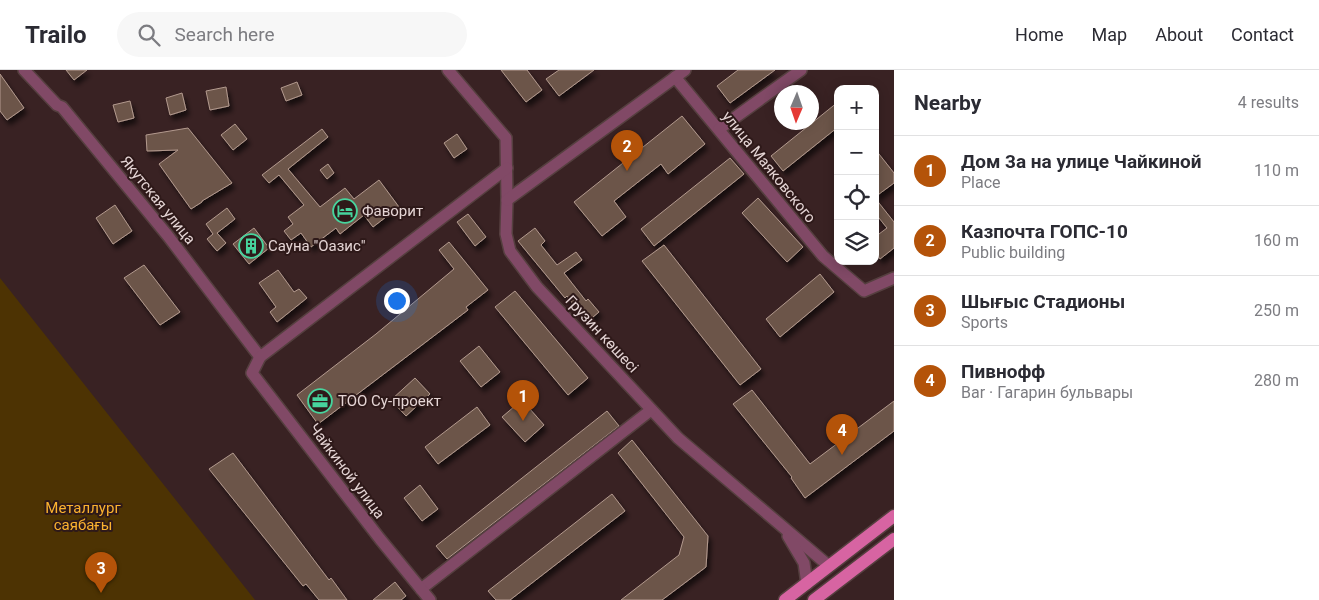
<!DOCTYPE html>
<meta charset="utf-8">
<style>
:root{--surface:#fff;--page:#f7f7f7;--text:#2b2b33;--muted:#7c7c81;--line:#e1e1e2;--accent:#b45309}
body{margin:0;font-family:Roboto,sans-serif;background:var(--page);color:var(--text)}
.controls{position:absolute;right:15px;top:15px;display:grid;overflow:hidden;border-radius:10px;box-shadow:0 2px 12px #0003}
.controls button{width:45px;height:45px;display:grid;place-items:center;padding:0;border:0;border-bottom:1px solid var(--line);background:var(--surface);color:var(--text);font:25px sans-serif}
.compass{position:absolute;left:774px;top:15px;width:45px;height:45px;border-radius:50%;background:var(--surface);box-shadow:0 2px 12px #0003;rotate:182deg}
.you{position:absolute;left:396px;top:230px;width:18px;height:18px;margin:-12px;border:4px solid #fff;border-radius:50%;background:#1a73e8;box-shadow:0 0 0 8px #1a73e833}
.badge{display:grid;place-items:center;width:32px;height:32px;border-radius:50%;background:var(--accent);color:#fff;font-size:16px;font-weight:700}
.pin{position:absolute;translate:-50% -41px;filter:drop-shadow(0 1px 2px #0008)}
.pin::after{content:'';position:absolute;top:26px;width:18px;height:15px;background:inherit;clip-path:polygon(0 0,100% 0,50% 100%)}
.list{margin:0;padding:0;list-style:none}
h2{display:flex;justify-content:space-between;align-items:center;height:65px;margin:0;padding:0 20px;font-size:21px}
h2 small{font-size:16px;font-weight:400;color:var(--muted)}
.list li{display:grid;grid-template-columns:32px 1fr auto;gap:15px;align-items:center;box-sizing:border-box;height:70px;padding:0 20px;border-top:1px solid var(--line)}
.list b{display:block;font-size:19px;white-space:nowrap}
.list p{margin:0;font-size:16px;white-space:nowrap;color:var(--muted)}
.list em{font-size:16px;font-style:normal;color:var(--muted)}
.icon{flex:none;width:28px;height:28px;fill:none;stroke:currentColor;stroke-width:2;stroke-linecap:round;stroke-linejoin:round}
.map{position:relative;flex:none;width:894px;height:530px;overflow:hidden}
header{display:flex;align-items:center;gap:30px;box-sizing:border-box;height:70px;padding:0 25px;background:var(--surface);border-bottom:1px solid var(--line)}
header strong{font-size:24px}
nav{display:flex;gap:28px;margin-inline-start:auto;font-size:18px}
.search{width:350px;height:45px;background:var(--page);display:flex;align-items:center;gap:12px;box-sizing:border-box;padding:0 18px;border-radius:28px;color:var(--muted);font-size:19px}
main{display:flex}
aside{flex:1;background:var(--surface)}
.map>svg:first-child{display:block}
</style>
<header>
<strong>Trailo</strong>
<div class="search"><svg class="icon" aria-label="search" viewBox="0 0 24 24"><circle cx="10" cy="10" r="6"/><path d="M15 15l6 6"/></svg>Search here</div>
<nav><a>Home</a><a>Map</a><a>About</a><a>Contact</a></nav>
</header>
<main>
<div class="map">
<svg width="894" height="530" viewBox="0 0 894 530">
<defs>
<filter id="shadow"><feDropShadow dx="3" dy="5" stdDeviation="2.5" flood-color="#0009"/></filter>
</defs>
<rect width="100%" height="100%" fill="#392223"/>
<!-- green -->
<path fill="#4d3303" d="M0,208L255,530H0Z"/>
<!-- building -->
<g fill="#6c554a" stroke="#b39a8e" filter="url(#shadow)">
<path d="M66,0H87L74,10Z"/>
<path d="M501,0H527L542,20L526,32Z"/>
<path d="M559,0H594L559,26L546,9Z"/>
<path d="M738,0H775L730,33L717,16Z"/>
<path d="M0,4L24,38L7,50L0,41Z"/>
<path d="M297,12L302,25L286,31L281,18Z"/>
<path d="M226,17L229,36L210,40L206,21Z"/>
<path d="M182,23L186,40L170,45L166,28Z"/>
<path d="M130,31L134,48L118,52L113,35Z"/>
<path d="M838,32V57L783,101L771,86Z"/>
<path d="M682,46L705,74L668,104L661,94L614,131L626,147L602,166L574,132Z"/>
<path d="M235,54L247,69L233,80L221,65Z"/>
<path d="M188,58L232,113L202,131V132L191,139L159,94L178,80L147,81L146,65Z"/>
<path d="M322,59L328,67L288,99L320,137L345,118L354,129L379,110L399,137L373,157L364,145L340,164L336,158L311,177L301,163L291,170L284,161L293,154L288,147L304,135L279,105L269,113L262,105Z"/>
<path d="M457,64L467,79L454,88L444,73Z"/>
<path d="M875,79L894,103V113L875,127Z"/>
<path d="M730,88L744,104L654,176L641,159Z"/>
<path d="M328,94L334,103L327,109L320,100Z"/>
<path d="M758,128L803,177L787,192L742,143Z"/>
<path d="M875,128L894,152V178L880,189L875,182V167L887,158L875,143Z"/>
<path d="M115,135L132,161L113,174L96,148Z"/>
<path d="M227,138L235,149L217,163L226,173L217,181L207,169L213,164L206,154Z"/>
<path d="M468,144L486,167L475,176L457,152Z"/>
<path d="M254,158L269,178L249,194L233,174Z"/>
<path d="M535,158L545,171L541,175L557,195L576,182L582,190L564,203L586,231L588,229L599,242L587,252L567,226L565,228L518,171Z"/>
<path d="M449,172L488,220L466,237L468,240L318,354L297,325L376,264L454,199L439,180Z"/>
<path d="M664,175L761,299L740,315L642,191Z"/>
<path d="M144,195L180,242L160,255L124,208Z"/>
<path d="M278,200L294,222L299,219L307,228L277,252L270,242L276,237L259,213Z"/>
<path d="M820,204L834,222L780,267L766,249Z"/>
<path d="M515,221L588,308L568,325L495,237Z"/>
<path d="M479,276L500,302L481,317L460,291Z"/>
<path d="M415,308L430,324L406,346L391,330Z"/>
<path d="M752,320L810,394L894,331V361L805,428L791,408L792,407L733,334Z"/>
<path d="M522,330L544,355L525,372L502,347Z"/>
<path d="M477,337L490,355L438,394L425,377Z"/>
<path d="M607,341L619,356L447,489L436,476Z"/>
<path d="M632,370L708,466L706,497L662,530H621L679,485L684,467L618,383Z"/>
<path d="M233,383L329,510L331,508L347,530H319L306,514L303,516L209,399Z"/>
<path d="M420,415L438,439L422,451L404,428Z"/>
<path d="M612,424L625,441L510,530H496L488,521Z"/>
<path d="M395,512L406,526L401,530H373Z"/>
</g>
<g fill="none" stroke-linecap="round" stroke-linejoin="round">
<!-- minor casing -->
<g stroke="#553f3f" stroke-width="14">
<g id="minor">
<path d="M24,0L57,35L62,37L168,166L260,287"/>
<path d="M448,0L506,68L507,130L506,164L510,181L537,217L678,368L829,496"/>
<path d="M675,7L823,186L864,221L894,208"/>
<path d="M719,59L801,0"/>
<path d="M507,130L685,0"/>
<path d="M788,466L804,493L807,514"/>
<path d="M421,519L651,340"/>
<path d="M430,530L380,469L252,303L260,287L507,98"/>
</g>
</g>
<!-- major casing -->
<g stroke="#553f3f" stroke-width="15">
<g id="major">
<path d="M785,530L894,446"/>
<path d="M814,530L894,469"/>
</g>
</g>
<!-- minor -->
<use href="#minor" stroke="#814966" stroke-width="11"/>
<!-- major -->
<use href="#major" stroke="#d764a2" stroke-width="12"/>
</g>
<!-- icons -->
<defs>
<g id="hotel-ring" transform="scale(1.25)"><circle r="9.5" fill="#2e1919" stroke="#47d49d" stroke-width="1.5"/><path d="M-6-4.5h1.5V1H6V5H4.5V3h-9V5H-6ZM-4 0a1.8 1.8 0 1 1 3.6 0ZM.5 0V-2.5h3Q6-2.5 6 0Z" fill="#47d49d"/></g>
<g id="building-ring" transform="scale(1.25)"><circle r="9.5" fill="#2e1919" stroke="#47d49d" stroke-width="1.5"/><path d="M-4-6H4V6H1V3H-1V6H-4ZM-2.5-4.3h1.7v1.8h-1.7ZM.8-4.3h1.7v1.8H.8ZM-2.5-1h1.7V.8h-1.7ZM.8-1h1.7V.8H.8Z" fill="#47d49d"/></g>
<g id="office-ring" transform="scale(1.25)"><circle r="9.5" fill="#2e1919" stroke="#47d49d" stroke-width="1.5"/><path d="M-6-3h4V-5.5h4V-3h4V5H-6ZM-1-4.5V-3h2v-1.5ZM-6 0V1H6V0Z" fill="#47d49d"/></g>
</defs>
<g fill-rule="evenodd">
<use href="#hotel-ring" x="345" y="141"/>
<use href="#building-ring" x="251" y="176"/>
<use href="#office-ring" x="320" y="331"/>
</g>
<g text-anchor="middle" stroke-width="4" stroke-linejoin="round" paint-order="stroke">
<!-- street labels -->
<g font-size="15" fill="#e5d5d5" stroke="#2e1919">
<text transform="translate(769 97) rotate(51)" y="5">улица Маяковского</text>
<text transform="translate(158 130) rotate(51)" y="5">Якутская улица</text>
<text transform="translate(602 264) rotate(47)" y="5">Грузин көшесі</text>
<text transform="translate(347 401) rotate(53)" y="5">Чайкиной улица</text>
</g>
<!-- poi labels -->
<g font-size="15" fill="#e5d5d5" stroke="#2e1919" text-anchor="start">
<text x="362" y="146">Фаворит</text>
<text x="268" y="181">Сауна "Оазис"</text>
<text x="338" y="336">ТОО Су-проект</text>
</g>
<!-- park labels -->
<g font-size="15" fill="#fbb22f" stroke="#2e1919">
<text x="83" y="443">Металлург<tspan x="83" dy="17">саябағы</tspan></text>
</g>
</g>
</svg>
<div class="controls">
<button>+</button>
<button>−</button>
<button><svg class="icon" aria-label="locate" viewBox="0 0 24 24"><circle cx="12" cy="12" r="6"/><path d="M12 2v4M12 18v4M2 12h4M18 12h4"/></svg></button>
<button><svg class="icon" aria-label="layers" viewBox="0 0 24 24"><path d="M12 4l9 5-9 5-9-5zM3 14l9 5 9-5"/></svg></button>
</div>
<svg class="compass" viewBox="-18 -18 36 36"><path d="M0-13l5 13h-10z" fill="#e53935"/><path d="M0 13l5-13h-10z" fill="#7c7c81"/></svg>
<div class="you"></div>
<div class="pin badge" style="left:523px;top:351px">1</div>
<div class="pin badge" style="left:627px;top:101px">2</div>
<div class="pin badge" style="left:101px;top:523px">3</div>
<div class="pin badge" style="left:842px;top:385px">4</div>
</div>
<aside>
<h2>Nearby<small>4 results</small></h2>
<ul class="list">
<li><span class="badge">1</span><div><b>Дом 3а на улице Чайкиной</b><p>Place</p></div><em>110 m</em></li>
<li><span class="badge">2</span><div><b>Казпочта ГОПС-10</b><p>Public building</p></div><em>160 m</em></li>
<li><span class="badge">3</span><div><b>Шығыс Стадионы</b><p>Sports</p></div><em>250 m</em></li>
<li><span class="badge">4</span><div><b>Пивнофф</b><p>Bar · Гагарин бульвары</p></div><em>280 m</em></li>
</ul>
</aside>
</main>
